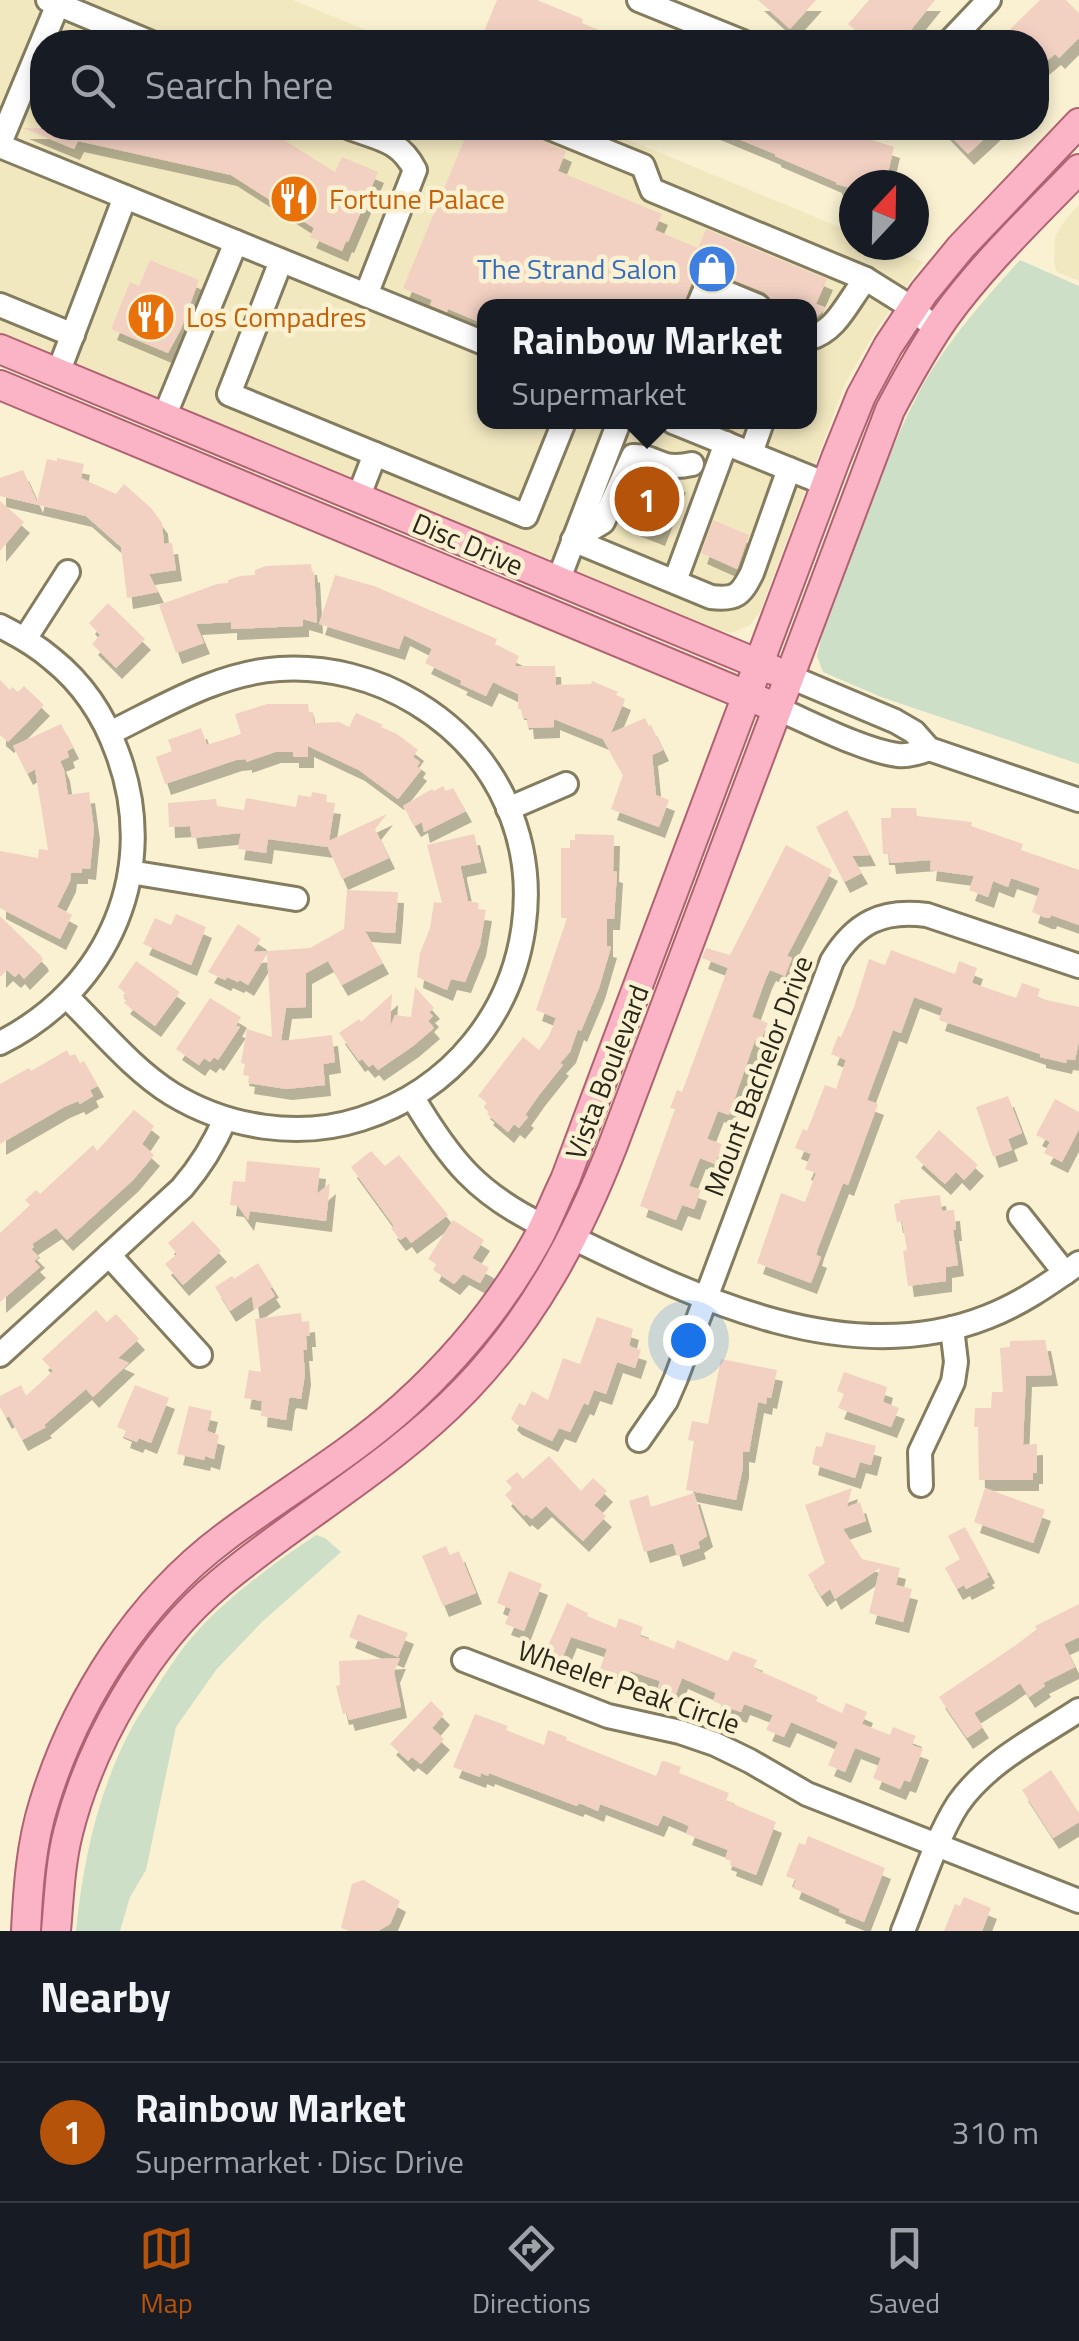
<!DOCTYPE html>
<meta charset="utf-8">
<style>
:root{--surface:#171b24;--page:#20242c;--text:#f1f3f6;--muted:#9ea1a6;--line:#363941;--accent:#b45309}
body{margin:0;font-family:"Titillium Web",sans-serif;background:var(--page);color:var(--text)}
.compass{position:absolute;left:839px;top:170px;width:90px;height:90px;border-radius:50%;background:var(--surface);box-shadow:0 5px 15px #0003;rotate:22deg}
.you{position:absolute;left:688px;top:1340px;width:35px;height:35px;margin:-25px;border:8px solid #fff;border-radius:50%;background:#1a73e8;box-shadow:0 0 0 15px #1a73e833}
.badge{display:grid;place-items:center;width:65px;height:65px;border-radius:50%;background:var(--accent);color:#fff;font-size:32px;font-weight:700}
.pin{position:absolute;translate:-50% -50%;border:5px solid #fff;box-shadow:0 2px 10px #0006}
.popup{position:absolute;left:477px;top:299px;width:340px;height:130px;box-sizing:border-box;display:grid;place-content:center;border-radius:20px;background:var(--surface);filter:drop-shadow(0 2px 8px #0005);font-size:32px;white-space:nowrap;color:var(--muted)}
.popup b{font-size:38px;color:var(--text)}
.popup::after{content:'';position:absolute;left:50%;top:100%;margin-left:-20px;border:20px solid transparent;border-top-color:var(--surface)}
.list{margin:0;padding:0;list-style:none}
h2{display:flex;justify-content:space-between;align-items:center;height:130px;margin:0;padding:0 40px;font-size:42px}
h2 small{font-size:32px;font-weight:400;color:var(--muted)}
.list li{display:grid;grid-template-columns:65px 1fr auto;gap:30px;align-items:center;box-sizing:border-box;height:140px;padding:0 40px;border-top:2px solid var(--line)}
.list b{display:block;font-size:38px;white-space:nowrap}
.list p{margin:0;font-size:32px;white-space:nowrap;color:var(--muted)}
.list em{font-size:32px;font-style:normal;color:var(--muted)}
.icon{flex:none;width:55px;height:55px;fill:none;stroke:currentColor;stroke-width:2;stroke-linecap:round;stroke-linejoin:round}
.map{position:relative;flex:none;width:1079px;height:1931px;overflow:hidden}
.search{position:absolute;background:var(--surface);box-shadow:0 5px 15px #0003;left:30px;right:30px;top:30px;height:110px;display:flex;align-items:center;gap:25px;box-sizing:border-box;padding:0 35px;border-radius:40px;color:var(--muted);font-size:38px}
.sheet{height:270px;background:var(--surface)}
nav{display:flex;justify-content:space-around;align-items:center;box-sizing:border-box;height:140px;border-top:2px solid var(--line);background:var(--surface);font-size:28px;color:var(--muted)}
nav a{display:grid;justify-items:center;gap:5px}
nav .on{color:var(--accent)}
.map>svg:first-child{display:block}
</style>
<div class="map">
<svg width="1079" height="1931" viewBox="0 0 1079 1931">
<defs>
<filter id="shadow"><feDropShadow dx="6" dy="11" stdDeviation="0" flood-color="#0004"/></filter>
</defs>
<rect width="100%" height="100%" fill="#f9f1d1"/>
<!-- built -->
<g fill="#f2e8c0" fill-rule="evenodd">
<path d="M0,0H293L395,42H42V128H600L854,233V245H882L923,262L875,332L845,384L760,612L750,625L731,633L712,629L0,333ZM484,306H810V422H484Z"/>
<path d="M1079,205V281L1057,272L1054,263L1055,237L1065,220Z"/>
</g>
<!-- green -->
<g fill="#cedfc8">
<path d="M1020,260L1079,286V764L881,697L823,672L817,656L825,620C854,548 880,469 915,400C941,348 981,303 1020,260Z"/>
<path d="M316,1535L325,1538L341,1552L262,1622L216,1670L176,1727L146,1870L130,1897L120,1931H76C83,1862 97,1795 129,1733C137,1717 148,1702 157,1687C170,1666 185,1643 202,1626C231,1595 281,1558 316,1535Z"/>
</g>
<!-- building -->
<g fill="#f2d1c2" filter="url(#shadow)">
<path d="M497,0H537L583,19L582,23L628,42H497L482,36Z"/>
<path d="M758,0H816L790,29Z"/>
<path d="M869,0H935L906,36L904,34L898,41L889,33L881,42H869L848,24Z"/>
<path d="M1040,0H1066L1079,13V38L1059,58L1055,54L1036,70V42H997Z"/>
<path d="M23,128H265L335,172L342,157L378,172L348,242L346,241L342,251L310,237L314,228L231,175L78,141L74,149Z"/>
<path d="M483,128L535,129L538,136L543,141L566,151L558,171L662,214L655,230L698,248L706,229L827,279L816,304L827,308L810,322V306H788L771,299L764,292L713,272L698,275L691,284L683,306H484V324L448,309L447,312L430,305L432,300L403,288L467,133L479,138Z"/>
<path d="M712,128H835L894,147L885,185H854V189L836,184V182L775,156V154Z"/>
<path d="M943,128H996L968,154Z"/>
<path d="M150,260L199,280L181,329L168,353L111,329L130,282L139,286Z"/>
<path d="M57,458L84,464L81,478L116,494L124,484L151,508L162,523L164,544L172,543L176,570L149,574L158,592L127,598L121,547L86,516L0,496V478L23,470L37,502L47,459L57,461Z"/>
<path d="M642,472L663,480L680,481L659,535L621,520Z"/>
<path d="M0,501L24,522L0,551Z"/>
<path d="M713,520L749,535L737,569L701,553Z"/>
<path d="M311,564L312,572L314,571L317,623L303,619V626L231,629V622L196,624L204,643L176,653L159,605L217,584L228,583V580L240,576L255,575V570L266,566Z"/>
<path d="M335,575L374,586L497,639L495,644L519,656L515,666H555L556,685L591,684L592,681L618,692L616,695L625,699L611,733L645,718L649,726L651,725L663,750L652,755L656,795L669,800L659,827L611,809L623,775L603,739L554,719V727L528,728L527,718L523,719L521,709H518V694L493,682L486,696L460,684L462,681L425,663L432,649L404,635L399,649L319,624Z"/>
<path d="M108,603L145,639L116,668L92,644L100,635L89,623Z"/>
<path d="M0,680L10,690L12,687L18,692L24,686L44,705L8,742L0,735Z"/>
<path d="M267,704H308L309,712H313L314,723L339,722L349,727L356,713L383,725L381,727L397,734L418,750L413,757L420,762L417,767L421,770L398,799L359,770L308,746V757H293V752H275L246,762V759L236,760L165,784L156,757L172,751L168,740L201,728L207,745L238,735L241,734L235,714Z"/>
<path d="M61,724L73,748L67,751L69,757L60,761L64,770L68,795L89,792L94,829L90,869L82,868V873H71L70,881L57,907L72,915L60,939L0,908V851L38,858L39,849L48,850L35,769L27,774L13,746Z"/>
<path d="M443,786L446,791L453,788L466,811L424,832L422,822L415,826L403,806L432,789L434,791Z"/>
<path d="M312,792L327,795L326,802L335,803L329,841L387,814L375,829L389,858L342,879L328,847L268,839L266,853L238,849L241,833L192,838L190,826L169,827L168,803L216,799L217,806L244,810L246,798L296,807L298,795L311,797Z"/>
<path d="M891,808H916L917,816L972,822L971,826L1023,844L1021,850L1079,870V925L1051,915L1050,918H1046L1032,912L1040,888L1011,878L1008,887L993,881L988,897L969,890L974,876L930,870L931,860L890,863L889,854H883L881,818H891Z"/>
<path d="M847,810L870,855L852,856L862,873L844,882L816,827Z"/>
<path d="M474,834L481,862L461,866V869L468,901L479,903L478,909L486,910L480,945L465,982L451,979L447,990L417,977L420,953L430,928L434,902L442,903L427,845Z"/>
<path d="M575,834L614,835L613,871L617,872L614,919H607V946L611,947L599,988L581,1031L578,1029L570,1052L560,1063L563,1065L539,1095L525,1115L528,1117L519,1128L514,1124L508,1132L487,1114L489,1112L484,1108L487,1103L478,1096L523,1037L539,1050L549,1036L556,1018L536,1010L567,918H561V848H570V840H575Z"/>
<path d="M786,845L832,870L787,956L792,958L785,976L770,970L766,978L752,1017L768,1023L760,1042L755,1040L729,1115L718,1111L707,1139L722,1144L715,1164L700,1158L689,1186L701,1190L694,1209L682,1205L676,1220L640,1206L675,1109L670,1108L677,1090L682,1092L728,968L702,958L706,948L730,955Z"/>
<path d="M347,890L398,892L397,911L395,933L365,931L383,963L342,985L328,961L306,973V1007L286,1008L281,1041L332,1035L335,1062L323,1064L325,1085L286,1089L248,1083L249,1076L243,1075L245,1064L241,1063L247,1029L272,1037L267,954L248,985L240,980L238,982L227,977L225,980L208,972L238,924L261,939L253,952L310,948L344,929Z"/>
<path d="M176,914L206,927L191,965L143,944L155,918L171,925Z"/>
<path d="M0,916L41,956L43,960L24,979L19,973L15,977L7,970L0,977Z"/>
<path d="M891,950L955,974L959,961L977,968L972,983L1016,998L1022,983L1040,989L1037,998L1079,1007V1041L1075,1060L1067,1059L1066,1063L1040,1057V1054L939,1020L943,1008L914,997L901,1033L893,1030L867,1100L878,1104L848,1185L843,1183L818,1248L816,1255L821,1257L811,1283L757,1263L781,1193L805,1202L816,1173L805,1169L811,1154L795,1148L803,1129L807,1131L825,1085L836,1089L846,1060L831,1054L838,1036L841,1037L854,1007L869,959L885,965Z"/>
<path d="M136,961L180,992L155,1026L124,1003L127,999L123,996L125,993L118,987Z"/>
<path d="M415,987L434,1008L429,1012L433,1016L428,1021L434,1028L413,1046L378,1070L373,1064L369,1067L362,1059L359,1061L339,1033L359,1019L361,1022L392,994L390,1027L395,1015L411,1017Z"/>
<path d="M210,998L241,1017L236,1026L240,1027L218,1060L214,1057L210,1062L204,1058L199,1065L176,1049Z"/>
<path d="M67,1050L70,1056L75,1054L80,1063L84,1061L98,1086L90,1090L93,1096L80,1104L78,1101L64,1107L0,1144V1084L29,1068L31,1071Z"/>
<path d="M1008,1096L1022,1133L1008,1139L1012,1150L993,1157L976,1107Z"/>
<path d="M1055,1099L1079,1112V1129L1062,1162L1044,1153L1050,1142L1036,1135Z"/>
<path d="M134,1110L154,1126L142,1144L154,1155L133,1180L67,1240L56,1228L32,1244L34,1247L31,1249L39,1257L34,1261L40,1267L0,1302V1233L30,1205L25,1200L36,1190L40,1194L93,1145L97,1151Z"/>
<path d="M939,1130L978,1165L964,1180L956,1172L945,1184L915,1157Z"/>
<path d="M371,1151L385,1166L399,1155L448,1215L411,1243L406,1236L400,1240L391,1228L394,1226L351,1167Z"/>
<path d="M247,1161L320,1168L317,1194L330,1183L326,1221L250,1211L248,1220L238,1206L230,1205L233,1181L245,1182Z"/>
<path d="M940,1195L942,1211L954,1210L956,1230H953L958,1265L946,1267V1281L908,1286L903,1251L907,1250L902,1221L897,1222L894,1204L900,1203V1200Z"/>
<path d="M453,1220L484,1240L472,1258L489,1268L480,1283L463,1274L454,1284L433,1270L436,1264L428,1259Z"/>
<path d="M193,1221L221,1251L183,1285L165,1264L177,1254L168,1243Z"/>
<path d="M258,1263L273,1287L270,1288L275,1296L254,1310L252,1296L230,1311L215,1287L232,1276L234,1279Z"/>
<path d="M96,1310L107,1322L116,1314L139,1339L118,1358L129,1363L93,1397L86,1389L44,1425L46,1427L22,1440L9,1416L6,1418L0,1407V1396L21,1385L26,1396L53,1371L42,1359Z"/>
<path d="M301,1313L302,1322L309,1321L310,1336H306L307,1350H303L305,1374L301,1399L291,1397L289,1399L286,1420L261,1416L262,1401L244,1398L249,1370L261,1372L255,1319Z"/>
<path d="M597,1317L633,1329L629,1346L641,1350L635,1368L617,1362L606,1394L594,1390L588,1405L584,1403L570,1432L559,1428L552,1441L516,1424L511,1419L519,1403L525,1406L532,1391L548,1400L563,1358L580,1364Z"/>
<path d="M1045,1340L1052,1375L1026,1376L1023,1445L1037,1444V1473H1033V1480H979L978,1427H974L975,1408H991L992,1392H1003L1000,1348L1010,1347V1341Z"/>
<path d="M721,1359L777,1370L771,1398L767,1397L766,1404L758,1402L749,1452L743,1451V1467L736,1500L686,1490L694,1441L688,1440L692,1421L708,1424Z"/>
<path d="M844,1372L887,1387L883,1402L899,1408L891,1427L838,1408L844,1394L837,1391Z"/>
<path d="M135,1385L169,1398L151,1443L139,1438L137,1442L124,1437L126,1431L117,1427Z"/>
<path d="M189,1406L212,1411L207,1431L219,1435L214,1459L205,1456L204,1460L177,1454Z"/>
<path d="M826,1432L876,1446L871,1465L860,1462L855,1478L812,1464L816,1446L822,1447Z"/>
<path d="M549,1456L581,1491L593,1478L607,1491L594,1505L606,1516L583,1541L546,1506L532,1519L526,1514L524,1516L505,1495L512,1488L506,1481L517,1472L523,1479Z"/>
<path d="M852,1488L847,1507L860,1502L866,1521L843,1529L862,1559L900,1568L896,1585L912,1589L903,1622L869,1613L880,1568L835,1599L830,1589L821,1596L808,1575L825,1563L805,1505Z"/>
<path d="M985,1488L1045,1510L1033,1543L974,1522Z"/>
<path d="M694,1493L707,1536L698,1542L700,1548L677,1556L673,1543L644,1552L629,1501L648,1495L651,1507Z"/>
<path d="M965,1527L989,1572L986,1574L989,1577L966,1589L964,1585L957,1589L945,1568L960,1559L948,1536Z"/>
<path d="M446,1546L450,1555L459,1551L476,1593L443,1606L422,1556Z"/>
<path d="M509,1571L542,1584L524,1631L505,1624L511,1609L497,1603Z"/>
<path d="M567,1603L588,1613L587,1616L616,1628L619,1618L643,1627L640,1636L674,1649L677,1640L728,1661L733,1651L757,1660L753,1668L818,1697L816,1701L842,1713L846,1703L867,1712L862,1724L890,1735L893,1727L916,1736L912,1745L923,1749L910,1782L904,1780L900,1789L873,1778L881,1758L855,1748L845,1772L828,1765L838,1742L791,1722L784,1737L766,1730L773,1715L744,1704L741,1712L729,1708L713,1701L716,1693L682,1678L676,1694L658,1688L660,1681L630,1671L627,1679L600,1669L607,1649L571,1637L561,1661L544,1655Z"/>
<path d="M1079,1604V1637L1064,1644L1075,1667L1043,1683L1045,1686L1029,1697L1020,1683L1007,1692L974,1713L983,1727L967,1738L939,1697L1016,1645L1037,1629L1035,1626Z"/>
<path d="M358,1614L408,1633L398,1657L349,1637Z"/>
<path d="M400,1658L394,1672L401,1707L349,1720L347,1713L343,1714L336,1686L340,1685L339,1661Z"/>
<path d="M431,1701L444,1714L432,1728L444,1739L421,1764L412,1757L408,1761L390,1744Z"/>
<path d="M475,1714L508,1726L506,1730L544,1745L548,1730L567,1737L566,1740L656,1776L662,1761L667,1762L681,1767L679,1773L729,1793L726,1801L776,1822L756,1875L730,1865L731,1861L725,1859L728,1850L686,1834L689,1826L663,1815L658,1826L600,1804L598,1811L579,1803L577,1806L489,1773L488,1776L481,1773L480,1777L453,1767Z"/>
<path d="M1051,1770L1079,1813V1822L1053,1838L1022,1790Z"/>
<path d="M808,1836L885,1868L864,1922L839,1912L840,1909L793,1888L796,1880L786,1876L799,1843L805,1845Z"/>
<path d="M363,1880L400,1901L390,1924L378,1931H350L341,1928L352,1884Z"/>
<path d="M964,1897L991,1908L982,1931H944L955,1904L960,1906Z"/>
</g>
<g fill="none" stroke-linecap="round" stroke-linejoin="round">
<!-- minor casing -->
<g stroke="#847c5f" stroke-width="28">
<g id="minor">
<path d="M48,0L149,42"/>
<path d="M639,0L743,42"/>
<path d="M949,42L989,0"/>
<path d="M350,128C379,139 400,140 415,170L366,295"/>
<path d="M550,128L643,166L652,190L866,279L906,304L937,329"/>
<path d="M0,143L58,4"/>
<path d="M0,146L484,343"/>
<path d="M281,261L229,394L526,516L564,422"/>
<path d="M0,305L73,335"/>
<path d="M698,306L705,290L712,287L758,306"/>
<path d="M810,338C838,330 848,300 866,279"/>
<path d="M58,373L125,197"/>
<path d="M164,417L236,242"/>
<path d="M673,422L826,484"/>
<path d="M751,453L762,422"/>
<path d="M358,498L375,454"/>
<path d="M573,540L711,597C736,600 741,595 752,573L789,469"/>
<path d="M573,540L603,522L633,456C646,455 654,462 666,465C676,467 683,466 692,464"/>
<path d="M558,581L619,422"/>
<path d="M675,581L726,443"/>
<path d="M0,626C18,635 36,645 52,659C82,683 104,716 117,752C161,868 110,988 0,1043"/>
<path d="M25,639L68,572"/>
<path d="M788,676L895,721L914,732L929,749L1079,800"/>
<path d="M776,708C809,722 864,751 898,755C909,756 919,753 929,749"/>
<path d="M508,809L566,784"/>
<path d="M130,872L296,899"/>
<path d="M67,997C100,1029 132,1069 172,1094C228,1128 299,1139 361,1119C549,1059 588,807 416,703C375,678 327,666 279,669C218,673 163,707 110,733"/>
<path d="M413,1098C450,1160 477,1194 544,1226"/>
<path d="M1020,1216L1065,1273"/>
<path d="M573,1238C697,1298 848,1372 987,1317C1021,1304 1049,1284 1079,1263"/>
<path d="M109,1255L200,1355"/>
<path d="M0,1355L182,1188C201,1166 214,1145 225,1119"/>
<path d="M639,1440L666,1401L676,1378L832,961C855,923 882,909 927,915L1079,966"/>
<path d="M921,1485L920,1452L953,1382L956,1362L952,1328"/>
<path d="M464,1660L608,1716L680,1732L715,1744L750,1761L807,1794L1079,1901"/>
<path d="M903,1931C919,1892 936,1838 958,1804C987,1762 1038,1737 1079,1710"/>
</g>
</g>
<!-- major casing -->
<g stroke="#af6271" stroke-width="32">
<g id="major">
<path d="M0,349L773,670"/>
<path d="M0,385L765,703"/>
<path d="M26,1931C28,1889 31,1844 44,1803C76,1700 138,1602 225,1537C284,1493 348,1456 403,1407C455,1360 502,1303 536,1242C547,1222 555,1200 565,1180L836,458L861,396L888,346L924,292L961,247L1079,123"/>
<path d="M56,1931C59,1898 60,1865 68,1833C91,1742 148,1643 220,1583C300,1516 392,1466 465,1390C534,1318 577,1237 613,1145L890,410C907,378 924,347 945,317C984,263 1033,217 1079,169"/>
</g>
</g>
<!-- minor -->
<use href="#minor" stroke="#fff" stroke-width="22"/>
<!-- major -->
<use href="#major" stroke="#fab4c6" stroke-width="28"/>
</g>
<!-- icons -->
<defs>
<g id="restaurant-disc" transform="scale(2.5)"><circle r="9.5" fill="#e8710a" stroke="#f9f1d1"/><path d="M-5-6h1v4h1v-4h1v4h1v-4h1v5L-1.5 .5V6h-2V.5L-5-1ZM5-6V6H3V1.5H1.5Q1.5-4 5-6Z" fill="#fff"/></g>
<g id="shop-disc" transform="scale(2.5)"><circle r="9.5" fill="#3f7fe0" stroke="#f9f1d1"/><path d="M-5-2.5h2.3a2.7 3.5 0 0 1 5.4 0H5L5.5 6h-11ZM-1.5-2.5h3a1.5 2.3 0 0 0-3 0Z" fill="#fff"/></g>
</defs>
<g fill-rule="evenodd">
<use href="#restaurant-disc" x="294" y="199"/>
<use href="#shop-disc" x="712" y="269"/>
<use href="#restaurant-disc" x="151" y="317"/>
</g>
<g text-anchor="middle" stroke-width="9" stroke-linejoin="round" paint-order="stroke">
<!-- food labels -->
<g font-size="28" fill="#c56008" stroke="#f9f1d1" text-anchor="start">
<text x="329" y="209">Fortune Palace</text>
<text x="186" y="327">Los Compadres</text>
</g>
<!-- shop labels -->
<g font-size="28" fill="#366cbe" stroke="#f9f1d1" text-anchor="end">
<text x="677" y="279">The Strand Salon</text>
</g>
<!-- street labels -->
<g font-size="28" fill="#29261a" stroke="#f9f1d1">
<text transform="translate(468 544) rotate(23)" y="10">Disc Drive</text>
<text transform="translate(607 1072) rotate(-69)" y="10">Vista Boulevard</text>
<text transform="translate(758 1076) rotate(-69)" y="10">Mount Bachelor Drive</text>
<text transform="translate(629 1687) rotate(19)" y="10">Wheeler Peak Circle</text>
</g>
</g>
</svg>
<svg class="compass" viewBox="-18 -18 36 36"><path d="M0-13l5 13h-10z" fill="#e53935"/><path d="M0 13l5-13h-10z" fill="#9ea1a6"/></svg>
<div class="you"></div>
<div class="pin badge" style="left:647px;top:499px">1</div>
<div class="popup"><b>Rainbow Market</b>Supermarket</div>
<div class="search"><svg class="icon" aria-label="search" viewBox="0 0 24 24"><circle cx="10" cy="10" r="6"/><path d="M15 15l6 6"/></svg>Search here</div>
</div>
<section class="sheet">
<h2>Nearby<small></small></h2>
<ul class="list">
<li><span class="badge">1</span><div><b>Rainbow Market</b><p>Supermarket · Disc Drive</p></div><em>310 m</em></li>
</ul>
</section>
<nav>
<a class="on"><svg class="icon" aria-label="map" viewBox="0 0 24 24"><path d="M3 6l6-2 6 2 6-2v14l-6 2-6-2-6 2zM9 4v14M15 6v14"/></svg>Map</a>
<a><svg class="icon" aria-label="directions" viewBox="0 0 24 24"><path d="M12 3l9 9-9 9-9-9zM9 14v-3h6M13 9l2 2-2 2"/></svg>Directions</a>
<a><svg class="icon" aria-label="saved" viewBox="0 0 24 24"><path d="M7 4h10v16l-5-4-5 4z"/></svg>Saved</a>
</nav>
